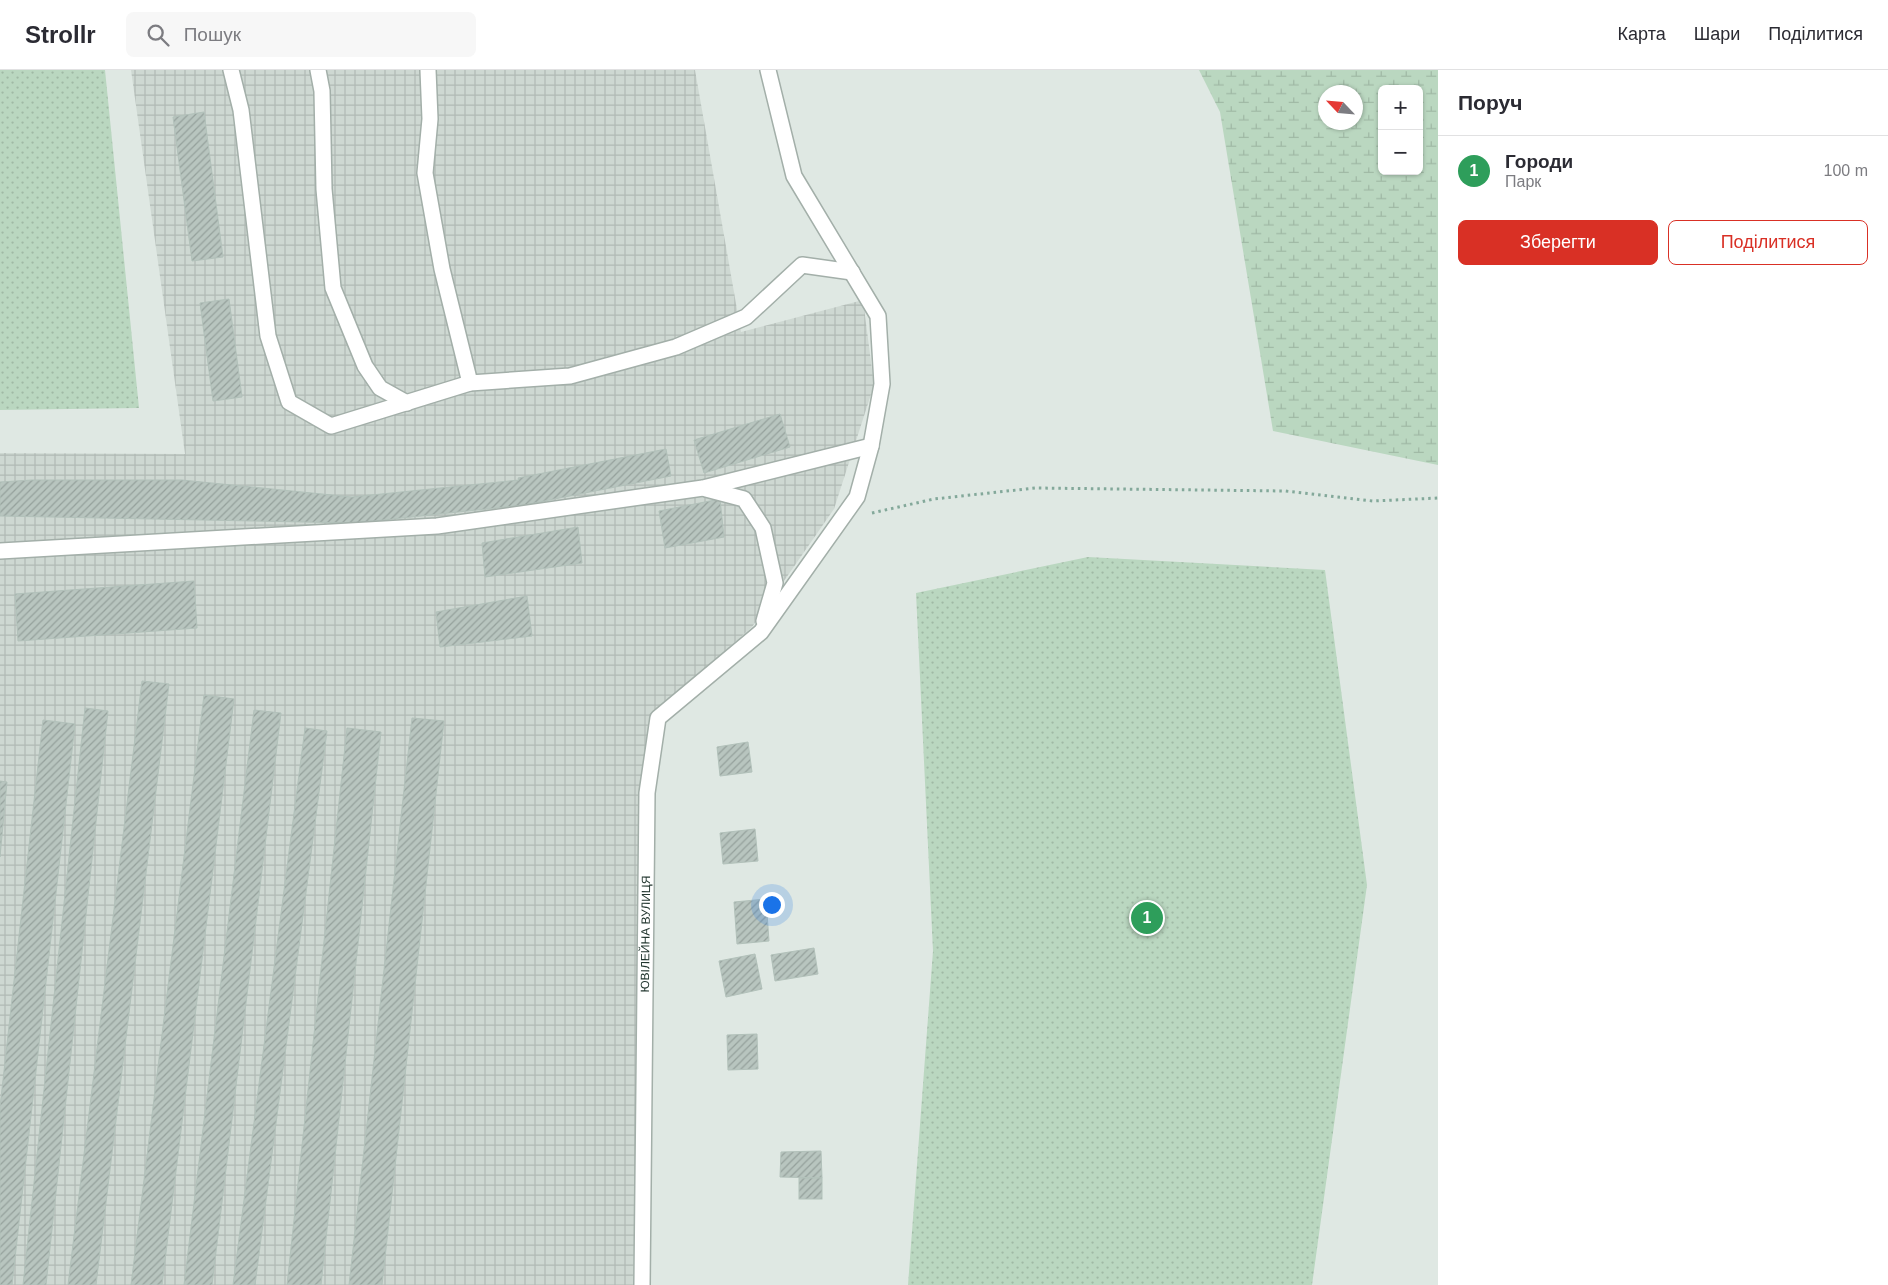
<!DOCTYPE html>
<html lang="uk">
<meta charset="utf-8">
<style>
:root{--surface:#fff;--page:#f7f7f7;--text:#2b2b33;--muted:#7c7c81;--line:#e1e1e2;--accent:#d93025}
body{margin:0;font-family:Helvetica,sans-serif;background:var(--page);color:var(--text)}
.controls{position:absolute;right:15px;top:15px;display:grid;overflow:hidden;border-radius:8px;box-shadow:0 1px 4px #0004}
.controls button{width:45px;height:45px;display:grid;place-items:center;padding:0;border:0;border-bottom:1px solid var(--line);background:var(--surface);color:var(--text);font:25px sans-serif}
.compass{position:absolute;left:1318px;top:15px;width:45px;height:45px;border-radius:50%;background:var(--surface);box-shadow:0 1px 4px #0004;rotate:296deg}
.you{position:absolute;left:771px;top:834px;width:18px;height:18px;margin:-12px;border:4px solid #fff;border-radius:50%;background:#1a73e8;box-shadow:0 0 0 8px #1a73e833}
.badge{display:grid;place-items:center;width:32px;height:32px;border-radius:50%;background:var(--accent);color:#fff;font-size:16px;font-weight:700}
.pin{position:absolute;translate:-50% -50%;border:2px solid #fff;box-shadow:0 1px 5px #0006}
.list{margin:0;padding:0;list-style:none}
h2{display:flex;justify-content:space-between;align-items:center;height:65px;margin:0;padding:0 20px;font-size:21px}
h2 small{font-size:16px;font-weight:400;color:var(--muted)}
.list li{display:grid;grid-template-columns:32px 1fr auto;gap:15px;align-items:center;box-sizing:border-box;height:70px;padding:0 20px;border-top:1px solid var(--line)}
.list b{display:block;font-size:19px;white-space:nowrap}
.list p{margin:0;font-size:16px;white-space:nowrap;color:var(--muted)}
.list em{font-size:16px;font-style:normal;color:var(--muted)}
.actions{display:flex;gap:10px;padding:15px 20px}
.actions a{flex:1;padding:11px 0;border:1px solid var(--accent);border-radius:8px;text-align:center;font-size:18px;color:var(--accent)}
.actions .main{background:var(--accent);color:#fff}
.icon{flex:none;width:28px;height:28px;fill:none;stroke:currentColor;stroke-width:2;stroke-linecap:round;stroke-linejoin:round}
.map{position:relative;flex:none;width:1438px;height:1215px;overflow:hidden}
header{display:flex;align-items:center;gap:30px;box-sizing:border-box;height:70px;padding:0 25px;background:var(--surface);border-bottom:1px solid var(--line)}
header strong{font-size:24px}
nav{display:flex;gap:28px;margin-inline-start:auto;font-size:18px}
.search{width:350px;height:45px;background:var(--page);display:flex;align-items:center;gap:12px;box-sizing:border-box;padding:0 18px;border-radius:8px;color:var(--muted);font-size:19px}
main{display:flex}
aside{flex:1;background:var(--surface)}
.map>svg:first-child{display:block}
</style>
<header>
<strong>Strollr</strong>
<div class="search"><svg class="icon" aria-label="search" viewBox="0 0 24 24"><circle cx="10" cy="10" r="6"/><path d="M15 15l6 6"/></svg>Пошук</div>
<nav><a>Карта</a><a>Шари</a><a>Поділитися</a></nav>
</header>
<main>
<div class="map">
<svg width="1438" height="1215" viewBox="0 0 1438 1215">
<defs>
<pattern id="industrial-grid" width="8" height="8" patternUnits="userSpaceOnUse" patternTransform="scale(1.25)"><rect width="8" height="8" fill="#ced8d2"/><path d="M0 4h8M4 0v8" fill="none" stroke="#b1bab5"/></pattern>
<pattern id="wetland-marsh" width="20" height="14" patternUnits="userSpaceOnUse" patternTransform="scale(1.25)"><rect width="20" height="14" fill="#bad7c0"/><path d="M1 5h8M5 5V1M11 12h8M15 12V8" fill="none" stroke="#a0b9a5"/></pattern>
<pattern id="garden-dots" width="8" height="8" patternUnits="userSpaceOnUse" patternTransform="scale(1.25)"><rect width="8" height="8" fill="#bad7c0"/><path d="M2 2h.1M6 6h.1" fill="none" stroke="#a0b9a5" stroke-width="1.8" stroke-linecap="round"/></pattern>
<pattern id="building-hatch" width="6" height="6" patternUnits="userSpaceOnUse" patternTransform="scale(1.25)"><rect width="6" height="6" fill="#b8c5bf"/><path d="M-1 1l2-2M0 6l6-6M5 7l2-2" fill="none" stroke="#95a19c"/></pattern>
</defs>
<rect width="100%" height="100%" fill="#dfe8e3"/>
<!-- industrial -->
<path fill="url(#industrial-grid)" d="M131,0H695L741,262L863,230L874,315L834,439L752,557L649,648L633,1215H0V383L185,384Z"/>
<!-- wetland -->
<path fill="url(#wetland-marsh)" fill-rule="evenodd" d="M1199,0H1438V395L1273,361L1220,42ZM1382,19H1419V101H1382ZM1326,22H1356V52H1326Z"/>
<!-- garden -->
<g fill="url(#garden-dots)">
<path d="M0,0H105L139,338L0,340Z"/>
<path d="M1088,487L1325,500L1367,815L1312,1215H908L933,881L916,523Z"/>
</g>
<!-- building -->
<g fill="url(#building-hatch)" stroke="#b2c1ba">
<path d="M204,42L223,187L192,191L173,47Z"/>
<path d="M229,229L242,327L213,331L200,233Z"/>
<path d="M780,344L790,377L704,403L694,370Z"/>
<path d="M666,379L671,406L524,435L355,453L0,446V412L32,410H182L352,427L519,410L518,408Z"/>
<path d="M720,429L724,467L665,478L659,441Z"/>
<path d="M578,457L582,493L485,507L482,473Z"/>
<path d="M194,511L197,558L18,571L15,524Z"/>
<path d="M527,526L532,566L440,577L436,542Z"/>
<path d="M142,611L169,614L96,1215H68Z"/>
<path d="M204,625L234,629L162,1215H131Z"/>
<path d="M85,638L108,641L46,1215H23Z"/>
<path d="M254,640L281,643L212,1215H184Z"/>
<path d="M412,648L444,651L382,1215H349Z"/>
<path d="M43,650L75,654L12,1215H0V1037Z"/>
<path d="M305,658L327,661L255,1215H233Z"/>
<path d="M347,658L381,662L321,1215H287Z"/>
<path d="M748,672L752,702L720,706L717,677Z"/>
<path d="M0,711L7,712L0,787Z"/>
<path d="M755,759L758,791L723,794L720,763Z"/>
<path d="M766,829L769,871L737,874L734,832Z"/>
<path d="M814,878L818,904L775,911L771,885Z"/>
<path d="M755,884L762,919L726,927L719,891Z"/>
<path d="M757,964L758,999L728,1000L727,965Z"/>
<path d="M821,1081L822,1108L780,1107L781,1082Z"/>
<rect x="799" y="1108" width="23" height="21"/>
</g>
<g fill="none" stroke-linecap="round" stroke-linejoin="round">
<!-- minor casing -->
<g stroke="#a3afa9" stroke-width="18">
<g id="minor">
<path d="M231,0L241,40L268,266L289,332L331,356L470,313L570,306L676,277L746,247L802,195L852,202"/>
<path d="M318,0L322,21L324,119L333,218L365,296L380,318L407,333"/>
<path d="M428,0L430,49L425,103L442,199L470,313"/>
<path d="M706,419L744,429L763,458L775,513L764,551"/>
<path d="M0,481L437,456L703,418L871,376"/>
<path id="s1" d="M642,1215L647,723L658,648L761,562L857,427L871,376L882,314L878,246L794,106L768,0"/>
</g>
</g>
<!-- path -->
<path stroke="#83a89a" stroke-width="3" stroke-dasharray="2.5 4" stroke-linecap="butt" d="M872,443L934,429L1035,418L1285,421L1373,431L1438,428"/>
<!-- minor -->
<use href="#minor" stroke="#fff" stroke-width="15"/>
</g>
<g text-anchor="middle" stroke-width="4" stroke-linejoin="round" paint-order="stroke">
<!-- street labels -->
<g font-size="12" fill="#22362f" stroke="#eff5f2">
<text dy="4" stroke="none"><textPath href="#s1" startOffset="351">ЮВІЛЕЙНА ВУЛИЦЯ</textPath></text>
</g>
</g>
</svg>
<div class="controls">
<button>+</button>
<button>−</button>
</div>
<svg class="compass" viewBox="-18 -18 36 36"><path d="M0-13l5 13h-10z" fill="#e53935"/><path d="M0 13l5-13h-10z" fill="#7c7c81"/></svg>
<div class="you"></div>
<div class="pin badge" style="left:1147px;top:848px;background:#2e9e5b">1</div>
</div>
<aside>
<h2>Поруч<small></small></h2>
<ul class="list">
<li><span class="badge" style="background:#2e9e5b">1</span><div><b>Городи</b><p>Парк</p></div><em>100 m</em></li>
</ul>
<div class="actions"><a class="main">Зберегти</a><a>Поділитися</a></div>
</aside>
</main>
